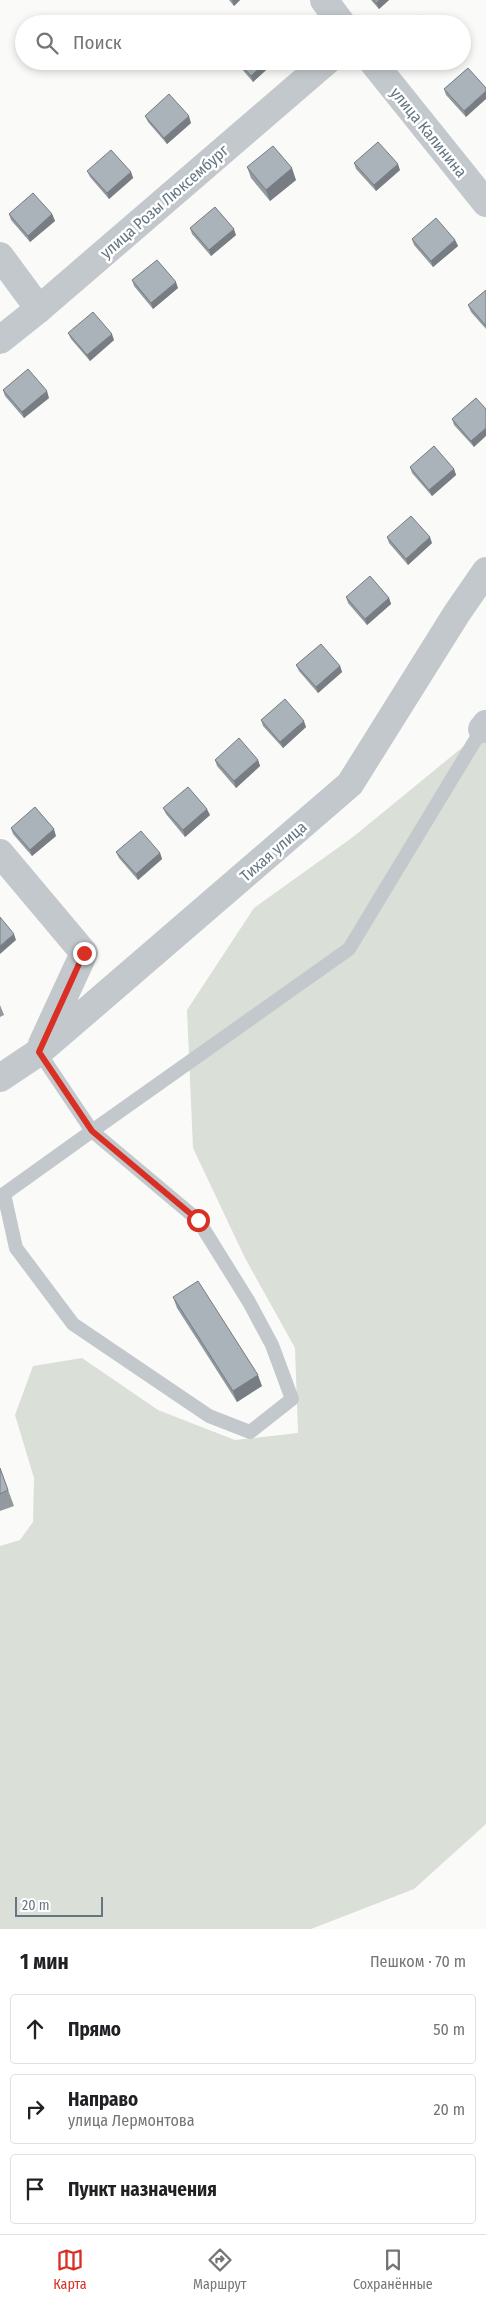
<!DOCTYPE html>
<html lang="ru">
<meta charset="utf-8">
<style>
:root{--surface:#fff;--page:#f6f6f6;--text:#202124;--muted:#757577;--line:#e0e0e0;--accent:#d93025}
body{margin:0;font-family:"Fira Sans Condensed",sans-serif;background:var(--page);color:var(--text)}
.scale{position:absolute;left:15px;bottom:12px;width:88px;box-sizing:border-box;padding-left:5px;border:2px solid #657683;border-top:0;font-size:14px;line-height:18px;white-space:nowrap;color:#657683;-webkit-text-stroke:4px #fff;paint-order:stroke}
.stop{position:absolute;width:15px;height:15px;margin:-11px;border:4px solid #d93025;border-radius:50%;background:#fff}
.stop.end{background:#d93025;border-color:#fff;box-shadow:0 1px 5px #0008}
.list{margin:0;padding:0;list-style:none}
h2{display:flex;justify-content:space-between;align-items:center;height:65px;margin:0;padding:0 20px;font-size:21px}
h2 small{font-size:16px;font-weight:400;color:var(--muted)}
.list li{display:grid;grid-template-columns:32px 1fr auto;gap:15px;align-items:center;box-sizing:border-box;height:70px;margin:0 10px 10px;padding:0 10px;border:1px solid var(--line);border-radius:5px}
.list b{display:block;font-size:19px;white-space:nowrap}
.list p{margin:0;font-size:16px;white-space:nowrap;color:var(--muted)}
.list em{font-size:16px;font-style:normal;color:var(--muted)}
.icon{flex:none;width:28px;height:28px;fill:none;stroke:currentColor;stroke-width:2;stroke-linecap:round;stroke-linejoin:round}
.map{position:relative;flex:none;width:486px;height:1929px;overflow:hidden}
.search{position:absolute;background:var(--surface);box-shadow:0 2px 8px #0003;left:15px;right:15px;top:15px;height:55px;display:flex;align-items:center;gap:12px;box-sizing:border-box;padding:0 18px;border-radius:28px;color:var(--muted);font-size:19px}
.sheet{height:305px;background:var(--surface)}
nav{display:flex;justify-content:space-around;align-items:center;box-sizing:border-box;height:70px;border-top:1px solid var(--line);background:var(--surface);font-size:14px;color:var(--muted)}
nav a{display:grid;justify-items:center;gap:2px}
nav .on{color:var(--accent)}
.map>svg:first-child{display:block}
</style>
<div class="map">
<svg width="486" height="1929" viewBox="0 0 486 1929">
<rect width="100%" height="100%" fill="#fafaf8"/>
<!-- green -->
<path fill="#dadfd7" d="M486,728V1824L414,1889L311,1929H0V1546L20,1540L33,1522L34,1478L15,1415L33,1366L82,1358L158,1410L235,1440L298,1433L295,1348L245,1258L193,1148L187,1010L254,908L353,837Z"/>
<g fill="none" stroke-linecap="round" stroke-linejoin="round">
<!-- lane -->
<g stroke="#c3c8cc" stroke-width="14">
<path d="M4,1194L16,1248L73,1324L209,1416L250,1432L292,1399L272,1345L249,1302L198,1220L92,1131L349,949L482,729"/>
<path d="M2,1201L4,1194L92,1131L39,1052"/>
</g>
<!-- street -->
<g stroke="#c3c8cc" stroke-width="28">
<path d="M324,0L342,24"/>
<path d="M372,61L486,203"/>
<path d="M0,256L39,309"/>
<path d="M0,340L39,309L327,61"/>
<path d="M482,729L486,724"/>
<path d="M0,853L84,953L42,1044"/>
<path d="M0,1078L39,1052L350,784L457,613L486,571"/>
</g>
</g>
<!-- wall -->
<g fill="#929a9f">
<path d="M229,0H240L234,6Z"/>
<path d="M371,0H389L379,9Z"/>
<path d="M235,61H276L253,82Z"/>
<path d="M468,68L466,117L446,95L444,89Z"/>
<path d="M145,116L191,123L167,144L148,122Z"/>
<path d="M354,163L400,170L376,191L356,169Z"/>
<path d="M247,167L296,180L270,201L251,178Z"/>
<path d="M87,171L131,172L133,178L109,199L90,177Z"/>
<path d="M9,214H52L55,221L30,242L11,220Z"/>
<path d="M190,228L236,235L211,256L192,234Z"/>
<path d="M412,239L455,240L458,246L433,267L414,245Z"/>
<path d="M132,280L178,288L153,309L134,286Z"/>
<path d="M486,290V329L471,312L468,305Z"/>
<path d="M68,333L114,340L90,361L71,339Z"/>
<path d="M3,390L49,398L24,418L5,396Z"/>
<path d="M476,398L474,447L454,425L452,419Z"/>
<path d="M410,467L454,469L456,475L432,496L412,473Z"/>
<path d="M387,537L432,543L408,565L389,543Z"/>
<path d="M346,597L389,598L391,604L367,625L348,603Z"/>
<path d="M296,665L340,666L342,672L318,693L299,671Z"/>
<path d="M261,720L306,727L283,748L263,726Z"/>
<path d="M215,760H258L260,766L236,788L217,766Z"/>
<path d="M163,808L210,815L185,837L166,814Z"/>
<path d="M11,828L56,836L32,856L13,834Z"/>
<path d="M116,852L160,853L162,859L138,880L119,858Z"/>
<path d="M0,1005L4,1015L0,1017Z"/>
<path d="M173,1297L262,1386L237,1402L177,1308Z"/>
<path d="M0,1468L14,1506L0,1511Z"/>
</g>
<!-- shaded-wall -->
<g fill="#777d82">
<path d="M232,0H240L234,6Z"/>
<path d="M380,0H389L379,9L376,3Z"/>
<path d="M267,61H276L253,82L251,76Z"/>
<path d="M420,61H425L421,65Z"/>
<path d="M486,91V99L466,117L464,111Z"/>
<path d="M189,116L191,123L167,144L164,138Z"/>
<path d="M398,164L400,170L376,191L374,185Z"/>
<path d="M292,168L296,180L270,201L266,190Z"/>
<path d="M131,172L133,178L109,199L107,193Z"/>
<path d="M52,214L55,221L30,242L28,236Z"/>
<path d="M234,229L236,235L211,256L209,250Z"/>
<path d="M455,240L458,246L433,267L431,261Z"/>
<path d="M176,282L178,288L153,309L151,303Z"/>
<path d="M112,334L114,340L90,361L87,355Z"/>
<path d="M47,391L49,398L24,418L22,412Z"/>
<path d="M486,428V436L474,447L471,441Z"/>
<path d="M454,469L456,475L432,496L429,490Z"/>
<path d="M430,537L432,543L408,565L406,559Z"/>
<path d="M389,598L391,604L367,625L365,619Z"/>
<path d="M340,666L342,672L318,693L316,687Z"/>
<path d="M304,721L306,727L283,748L280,742Z"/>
<path d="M258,760L260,766L236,788L234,781Z"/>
<path d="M207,809L210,815L185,837L183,830Z"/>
<path d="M54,829L56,836L32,856L30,850Z"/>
<path d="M160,853L162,859L138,880L136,874Z"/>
<path d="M14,934L16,940L0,954V946Z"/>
<path d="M258,1375L262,1386L237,1402L233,1391Z"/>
</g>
<!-- building -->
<g fill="#aab3b9" stroke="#777d82">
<path d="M374,0H380L376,3Z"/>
<path d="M424,15L431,24H414Z"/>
<path d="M238,61H267L251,76Z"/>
<path d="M468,68L486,88V91L464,111L444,89Z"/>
<path d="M169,94L189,116L164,138L145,116Z"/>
<path d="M378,142L398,164L374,185L354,163Z"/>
<path d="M273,146L292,168L266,190L247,167Z"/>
<path d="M111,150L131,172L107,193L87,171Z"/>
<path d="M33,193L52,214L28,236L9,214Z"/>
<path d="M215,207L234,229L209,250L190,228Z"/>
<path d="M436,218L455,240L431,261L412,239Z"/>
<path d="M157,260L176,282L151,303L132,280Z"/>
<path d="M486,290V326L468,305Z"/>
<path d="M93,312L112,334L87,355L68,333Z"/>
<path d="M28,369L47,391L22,412L3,390Z"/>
<path d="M476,398L486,409V428L471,441L452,419Z"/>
<path d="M434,446L454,469L429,490L410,467Z"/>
<path d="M411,516L430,537L406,559L387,537Z"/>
<path d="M370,576L389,598L365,619L346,597Z"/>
<path d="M321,644L340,666L316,687L296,665Z"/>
<path d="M285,699L304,721L280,742L261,720Z"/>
<path d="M239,738L258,760L234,781L215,760Z"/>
<path d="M188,787L207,809L183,830L163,808Z"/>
<path d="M35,807L54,829L30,850L11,828Z"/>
<path d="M141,831L160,853L136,874L116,852Z"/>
<path d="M0,917L14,934L0,946Z"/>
<path d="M198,1281L258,1375L233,1391L173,1297Z"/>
<path d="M0,1468L8,1490L0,1494Z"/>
</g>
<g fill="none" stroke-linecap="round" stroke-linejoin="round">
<!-- route -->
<path stroke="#d93025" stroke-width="6" d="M84,953L39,1052L92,1131L198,1220"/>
</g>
<g text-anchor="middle" stroke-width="5" stroke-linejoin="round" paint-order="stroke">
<!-- street labels -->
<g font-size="16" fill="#657683" stroke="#fff">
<text transform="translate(429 132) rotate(51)" y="6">улица Калинина</text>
<text transform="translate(164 201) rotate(-41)" y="6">улица Розы Люксембург</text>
<text transform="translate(273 851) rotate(-41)" y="6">Тихая улица</text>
</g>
</g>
</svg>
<div class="scale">20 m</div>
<div class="stop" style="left:198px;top:1220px"></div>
<div class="stop end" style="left:84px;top:953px"></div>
<div class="search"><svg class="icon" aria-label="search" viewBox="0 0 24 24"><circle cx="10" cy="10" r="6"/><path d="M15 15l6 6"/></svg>Поиск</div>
</div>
<section class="sheet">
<h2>1 мин<small>Пешком · 70 m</small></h2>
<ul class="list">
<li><svg class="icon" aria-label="ahead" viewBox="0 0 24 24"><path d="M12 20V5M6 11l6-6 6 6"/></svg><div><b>Прямо</b></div><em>50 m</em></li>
<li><svg class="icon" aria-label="right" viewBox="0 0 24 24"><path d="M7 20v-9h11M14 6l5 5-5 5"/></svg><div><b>Направо</b><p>улица Лермонтова</p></div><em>20 m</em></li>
<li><svg class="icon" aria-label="arrive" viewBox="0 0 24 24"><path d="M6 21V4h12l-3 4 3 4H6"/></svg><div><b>Пункт назначения</b></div></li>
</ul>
</section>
<nav>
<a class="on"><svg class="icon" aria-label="map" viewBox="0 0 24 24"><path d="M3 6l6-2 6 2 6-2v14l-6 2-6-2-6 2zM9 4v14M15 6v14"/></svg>Карта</a>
<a><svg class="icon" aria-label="directions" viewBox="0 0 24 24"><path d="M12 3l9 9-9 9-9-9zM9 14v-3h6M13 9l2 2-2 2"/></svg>Маршрут</a>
<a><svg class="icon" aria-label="saved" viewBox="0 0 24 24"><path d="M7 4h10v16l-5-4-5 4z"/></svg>Сохранённые</a>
</nav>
